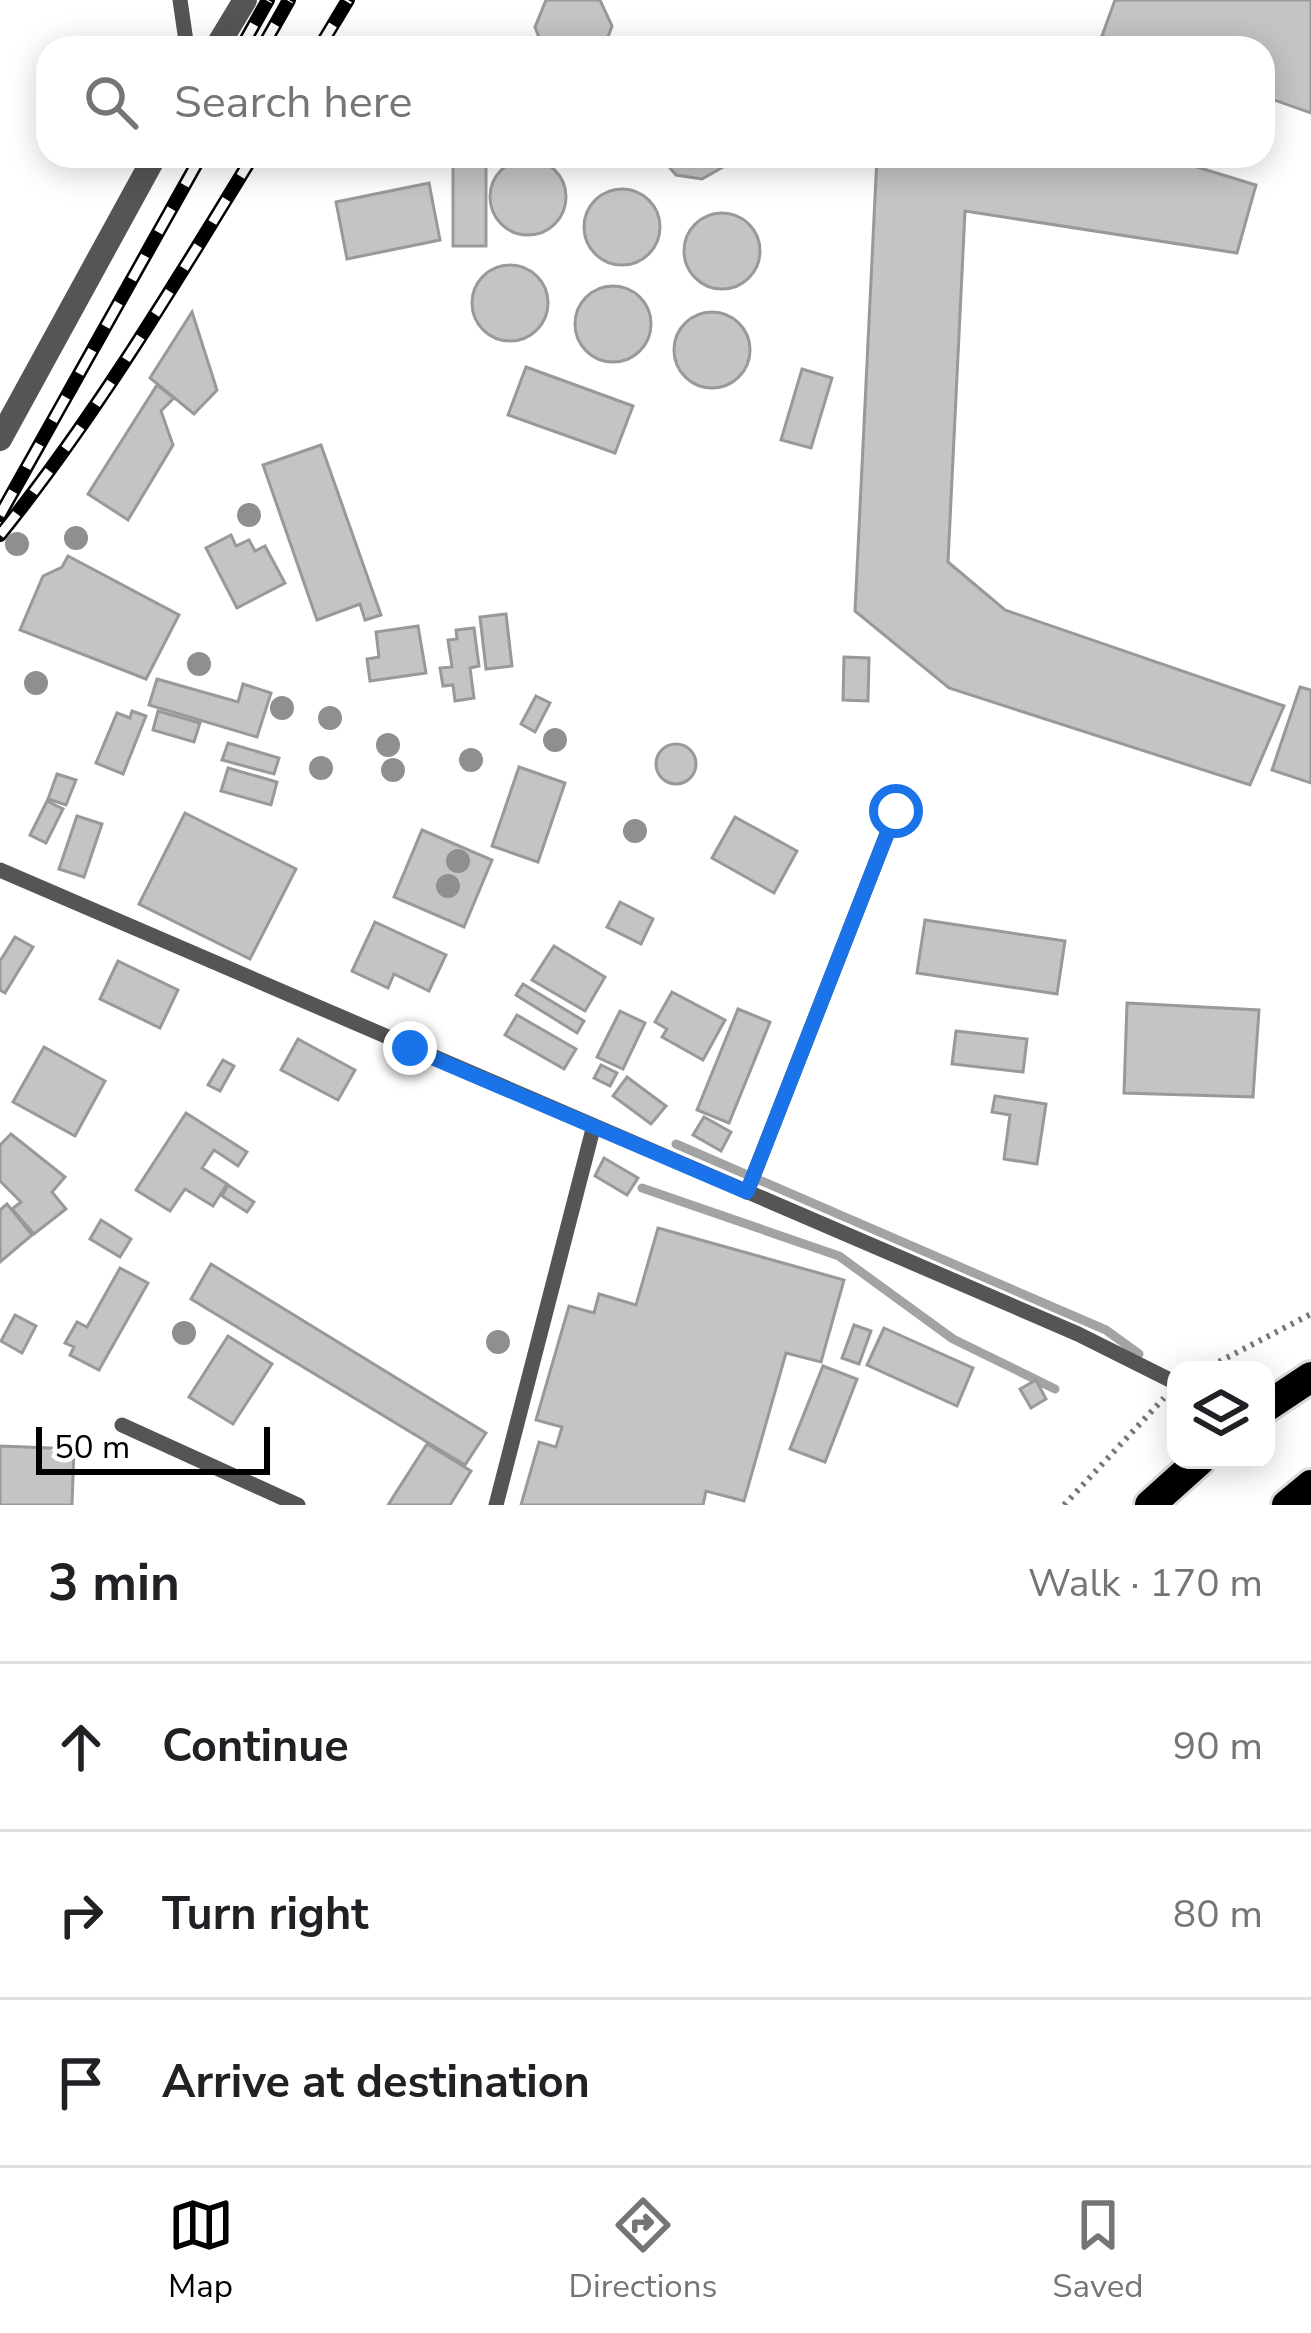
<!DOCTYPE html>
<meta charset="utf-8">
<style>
:root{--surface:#fff;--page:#f6f6f6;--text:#202124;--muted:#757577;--line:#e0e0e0;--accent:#000}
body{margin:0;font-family:"Nunito Sans",sans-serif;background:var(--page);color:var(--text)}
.controls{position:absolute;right:36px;bottom:36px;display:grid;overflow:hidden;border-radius:24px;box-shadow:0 6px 30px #0003}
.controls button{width:108px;height:108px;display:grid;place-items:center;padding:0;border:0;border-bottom:3px solid var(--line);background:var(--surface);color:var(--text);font:60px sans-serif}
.scale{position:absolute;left:36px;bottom:30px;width:234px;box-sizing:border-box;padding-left:12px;border:6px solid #000;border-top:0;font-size:33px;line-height:42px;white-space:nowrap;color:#000;-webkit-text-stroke:9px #fff;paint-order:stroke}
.stop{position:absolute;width:36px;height:36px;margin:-27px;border:9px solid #1a73e8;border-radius:50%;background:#fff}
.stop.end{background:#1a73e8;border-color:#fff;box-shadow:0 3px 12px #0008}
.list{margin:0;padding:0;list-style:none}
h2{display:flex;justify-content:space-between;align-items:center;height:156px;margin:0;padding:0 48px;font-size:51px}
h2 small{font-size:39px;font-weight:400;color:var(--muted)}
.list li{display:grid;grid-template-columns:78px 1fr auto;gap:36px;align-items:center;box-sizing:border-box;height:168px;padding:0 48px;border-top:3px solid var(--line)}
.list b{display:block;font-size:45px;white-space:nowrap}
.list em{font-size:39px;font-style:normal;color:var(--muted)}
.icon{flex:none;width:66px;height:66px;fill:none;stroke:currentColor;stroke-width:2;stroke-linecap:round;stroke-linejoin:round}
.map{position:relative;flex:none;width:1311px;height:1505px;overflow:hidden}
.search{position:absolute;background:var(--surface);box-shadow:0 6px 30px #0003;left:36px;right:36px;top:36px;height:132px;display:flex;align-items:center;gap:30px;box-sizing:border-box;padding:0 42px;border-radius:36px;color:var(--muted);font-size:45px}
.sheet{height:660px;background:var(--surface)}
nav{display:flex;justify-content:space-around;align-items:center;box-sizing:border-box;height:168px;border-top:3px solid var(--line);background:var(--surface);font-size:33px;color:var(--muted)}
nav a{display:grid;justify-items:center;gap:6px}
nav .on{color:var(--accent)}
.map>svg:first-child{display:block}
</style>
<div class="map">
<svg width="1311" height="1505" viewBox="0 0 1311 1505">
<rect width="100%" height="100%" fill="#fff"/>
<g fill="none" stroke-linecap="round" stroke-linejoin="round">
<!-- stream -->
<g stroke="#a3a3a3" stroke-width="9">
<path d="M676,1144L1106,1330L1139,1354"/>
<path d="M642,1188L839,1256L953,1339L1055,1389"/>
</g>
</g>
<!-- building -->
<g fill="#c4c4c4" stroke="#999" stroke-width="3">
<path d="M546,0H600L612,26L604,48H543L535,27Z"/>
<path d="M1115,0H1311V113L1263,96V48H1133L1102,36Z"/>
<rect x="453" y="156" width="33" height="90"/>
<path d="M660,156H731L725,166L702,179L676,175Z"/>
<path d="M877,156H1161L1256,185L1237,253L965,211L948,562L1005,610L1284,706L1250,785L949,688L855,611Z"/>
<circle cx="528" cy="197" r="38"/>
<path d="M429,183L440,240L347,259L336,202Z"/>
<circle cx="622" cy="227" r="38"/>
<circle cx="722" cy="251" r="38"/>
<circle cx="510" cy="303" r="38"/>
<circle cx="613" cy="324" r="38"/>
<path d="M192,312L217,390L194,414L150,378Z"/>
<circle cx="712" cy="350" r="38"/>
<path d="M526,367L633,406L615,453L508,415Z"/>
<path d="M802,369L832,378L811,448L781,440Z"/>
<path d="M157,385L174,398L161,411L173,445L128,520L88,494Z"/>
<path d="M321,445L381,615L365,620L360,604L317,620L263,465Z"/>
<path d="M231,535L236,546L249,540L255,551L265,546L285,583L237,608L206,548Z"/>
<path d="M68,556L179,615L146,679L20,630L43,576L62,567Z"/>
<path d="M506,614L512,666L486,669L480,617Z"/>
<path d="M418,626L426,673L370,681L367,659L379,657L376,632Z"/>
<path d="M474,628L479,666L470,668L474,698L455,701L453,685L443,686L440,668L452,667L448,640L457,639L456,630Z"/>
<path d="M844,657L869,658L868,701L843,700Z"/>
<path d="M157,679L238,702L243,684L271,693L257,737L149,705Z"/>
<path d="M1300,687L1311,690V783L1272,770Z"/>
<path d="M536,696L550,703L535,732L521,724Z"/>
<path d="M132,711L146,716L123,774L96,763L117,713L130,718Z"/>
<path d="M158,711L200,723L194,742L153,730Z"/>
<path d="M228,743L279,758L274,774L222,760Z"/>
<circle cx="676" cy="764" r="20"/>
<path d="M519,767L565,783L538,862L492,846Z"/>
<path d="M228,768L277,782L271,805L221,791Z"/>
<path d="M57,774L76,780L66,805L48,799Z"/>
<path d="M47,801L63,809L46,843L30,835Z"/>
<path d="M185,813L296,869L250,959L139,904Z"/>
<path d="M77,816L102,824L84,877L59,869Z"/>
<path d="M735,817L797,851L774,893L712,858Z"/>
<path d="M422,830L492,860L464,927L394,897Z"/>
<path d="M620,902L653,919L641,944L607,927Z"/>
<path d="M925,920L1065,941L1057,994L917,973Z"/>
<path d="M375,922L446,955L429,991L394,974L388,988L352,971Z"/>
<path d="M15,937L33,947L5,993L0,990V961Z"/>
<path d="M554,946L605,977L585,1011L532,980Z"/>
<path d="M118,961L178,990L160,1028L100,999Z"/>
<path d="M523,984L584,1021L577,1033L516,995Z"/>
<path d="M672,992L725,1020L703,1060L662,1037L667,1029L655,1022Z"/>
<path d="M1127,1003L1259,1010L1253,1097L1124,1093Z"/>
<path d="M738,1009L770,1022L729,1123L697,1110Z"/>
<path d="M620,1011L645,1023L623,1069L597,1057Z"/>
<path d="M517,1015L576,1049L564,1069L505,1035Z"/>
<path d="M956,1031L1027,1039L1023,1072L952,1064Z"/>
<path d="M298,1039L355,1070L338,1100L281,1070Z"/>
<path d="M44,1047L105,1081L75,1136L13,1102Z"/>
<path d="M223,1060L234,1066L220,1091L208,1085Z"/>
<path d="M601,1065L617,1073L610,1086L594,1078Z"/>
<path d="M627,1077L666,1106L651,1124L613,1096Z"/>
<path d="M995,1096L1046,1104L1037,1164L1004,1159L1010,1115L992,1112Z"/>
<path d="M186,1113L247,1152L238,1166L214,1150L202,1168L227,1184L213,1206L185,1189L170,1211L136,1190Z"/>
<path d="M704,1117L731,1132L721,1151L693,1135Z"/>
<path d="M11,1134L65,1177L52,1192L66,1209L34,1234L12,1209L21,1202L0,1181V1145Z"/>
<path d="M604,1158L638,1178L627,1195L595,1176Z"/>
<path d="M228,1185L254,1202L247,1212L222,1196Z"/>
<path d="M7,1204L32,1235L0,1262V1210Z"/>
<path d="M101,1220L131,1239L120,1257L90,1239Z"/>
<path d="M658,1228L844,1280L821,1362L786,1353L744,1501L706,1491L703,1505H521L539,1442L556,1447L562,1427L536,1420L569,1306L594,1313L599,1294L636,1305Z"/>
<path d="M211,1264L486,1433L465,1465L191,1299Z"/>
<path d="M120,1268L148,1283L99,1370L70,1355L74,1347L65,1343L77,1322L87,1327Z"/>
<path d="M15,1315L36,1326L22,1353L1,1341Z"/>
<path d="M854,1325L871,1331L859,1364L842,1358Z"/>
<path d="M884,1328L973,1368L957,1406L867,1365Z"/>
<path d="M228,1336L272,1364L233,1424L189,1397Z"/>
<path d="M823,1366L857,1379L825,1462L790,1449Z"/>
<path d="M1036,1380L1046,1399L1031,1408L1020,1389Z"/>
<path d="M427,1444L471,1471L450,1505H388Z"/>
<path d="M0,1446L74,1449L72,1505H0Z"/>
</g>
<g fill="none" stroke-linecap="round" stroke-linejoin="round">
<!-- primary casing -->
<g stroke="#dbdbdb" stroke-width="36">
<g id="primary">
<path d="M1266,1407L1311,1377"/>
<path d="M1150,1505L1200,1460"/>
<path d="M1287,1505L1311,1485"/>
</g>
</g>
<!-- path -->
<g stroke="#777" stroke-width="6" stroke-dasharray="3 6" stroke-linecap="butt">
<path d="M1203,1370L1311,1314"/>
<path d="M1064,1505L1164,1398"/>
</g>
<!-- lane -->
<g stroke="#555" stroke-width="15">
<path d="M180,0L187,48"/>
<path d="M0,870L1078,1334L1176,1383"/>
<path d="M747,1192L896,811"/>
<path d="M122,1425L298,1505"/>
<path d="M496,1505L593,1129"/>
</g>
<!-- street -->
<g stroke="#555" stroke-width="24">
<path d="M216,48L245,0"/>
<path d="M0,439L155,156"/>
</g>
<!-- primary -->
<use href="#primary" stroke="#000" stroke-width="30"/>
<!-- rail casing -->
<g stroke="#000" stroke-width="14">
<g id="rail">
<path d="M241,48L268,0"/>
<path d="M262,48L289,0"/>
<path d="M319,48L348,0"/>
<path d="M0,515L201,156"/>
<path d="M0,535C95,417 174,285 253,156"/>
</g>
</g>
<!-- rail -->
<use href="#rail" stroke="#fff" stroke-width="9" stroke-dasharray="27" stroke-linecap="butt"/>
</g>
<!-- trees -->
<g fill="#8f8f8f">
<circle cx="249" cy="515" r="12"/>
<circle cx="76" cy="538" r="12"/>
<circle cx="17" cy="544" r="12"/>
<circle cx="199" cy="664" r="12"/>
<circle cx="36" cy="683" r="12"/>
<circle cx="282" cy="708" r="12"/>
<circle cx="330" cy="718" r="12"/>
<circle cx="555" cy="740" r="12"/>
<circle cx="388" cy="745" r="12"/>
<circle cx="471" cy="760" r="12"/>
<circle cx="321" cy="768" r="12"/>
<circle cx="393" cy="770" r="12"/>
<circle cx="635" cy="831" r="12"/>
<circle cx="458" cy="861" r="12"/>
<circle cx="448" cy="886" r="12"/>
<circle cx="184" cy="1333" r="12"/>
<circle cx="498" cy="1342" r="12"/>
</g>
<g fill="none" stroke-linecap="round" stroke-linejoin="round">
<!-- route -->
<path stroke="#1a73e8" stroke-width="15" d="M410,1048L747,1192L896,811"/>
</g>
</svg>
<div class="controls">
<button><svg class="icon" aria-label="layers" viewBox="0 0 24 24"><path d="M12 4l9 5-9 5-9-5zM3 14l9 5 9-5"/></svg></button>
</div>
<div class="scale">50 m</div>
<div class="stop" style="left:896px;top:811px"></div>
<div class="stop end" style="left:410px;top:1048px"></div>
<div class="search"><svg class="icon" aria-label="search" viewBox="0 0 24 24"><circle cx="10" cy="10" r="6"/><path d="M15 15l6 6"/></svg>Search here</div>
</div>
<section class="sheet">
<h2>3 min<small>Walk · 170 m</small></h2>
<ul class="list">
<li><svg class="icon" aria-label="ahead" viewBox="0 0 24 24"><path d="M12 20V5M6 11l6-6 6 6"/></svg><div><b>Continue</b></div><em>90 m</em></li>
<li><svg class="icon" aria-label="right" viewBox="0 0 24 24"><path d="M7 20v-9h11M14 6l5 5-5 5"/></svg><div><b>Turn right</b></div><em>80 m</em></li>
<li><svg class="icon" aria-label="arrive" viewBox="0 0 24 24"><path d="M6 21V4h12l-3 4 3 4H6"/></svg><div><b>Arrive at destination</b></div></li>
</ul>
</section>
<nav>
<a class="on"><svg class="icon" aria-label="map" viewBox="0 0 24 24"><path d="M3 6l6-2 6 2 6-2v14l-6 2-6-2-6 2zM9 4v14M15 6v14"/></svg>Map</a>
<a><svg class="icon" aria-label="directions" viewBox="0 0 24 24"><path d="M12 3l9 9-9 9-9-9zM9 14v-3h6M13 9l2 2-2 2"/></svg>Directions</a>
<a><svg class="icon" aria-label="saved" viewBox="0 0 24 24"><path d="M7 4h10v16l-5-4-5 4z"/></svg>Saved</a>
</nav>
